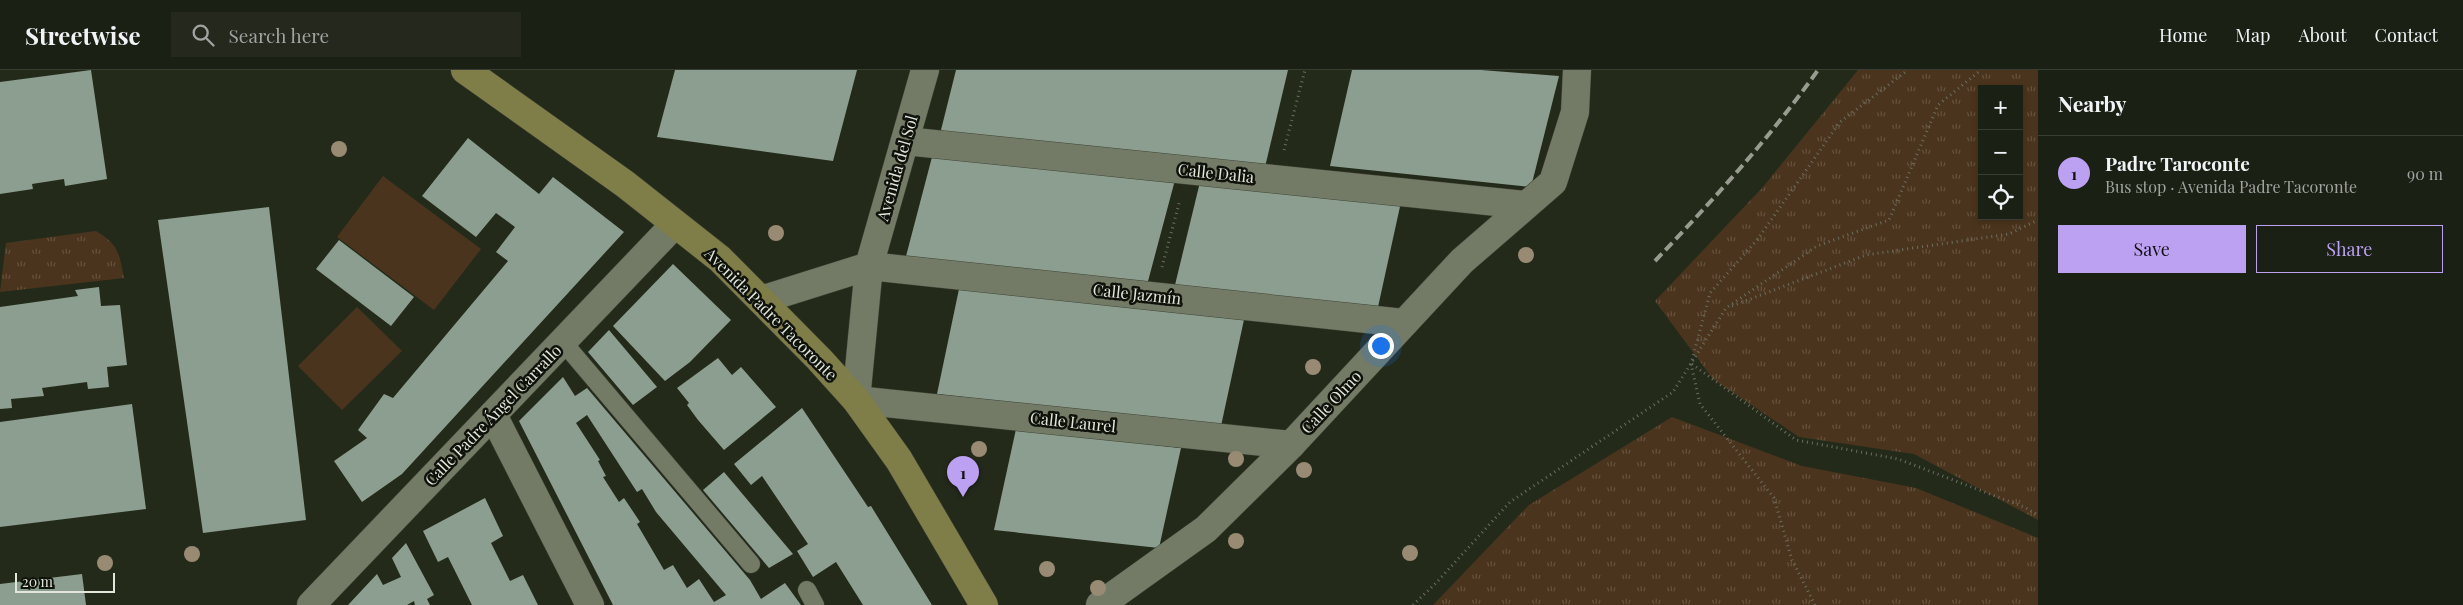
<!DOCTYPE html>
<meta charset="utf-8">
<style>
:root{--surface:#1b2014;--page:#24281d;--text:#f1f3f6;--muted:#a0a3a0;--line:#393e34;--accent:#bca0f2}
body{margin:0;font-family:"Playfair Display",serif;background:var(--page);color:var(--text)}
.controls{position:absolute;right:15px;top:15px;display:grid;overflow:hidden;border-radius:0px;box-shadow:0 2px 8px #0003}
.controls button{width:45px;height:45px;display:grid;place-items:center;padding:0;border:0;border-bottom:1px solid var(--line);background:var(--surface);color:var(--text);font:25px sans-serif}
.scale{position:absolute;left:15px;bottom:12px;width:100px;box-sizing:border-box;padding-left:5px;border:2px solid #e1e5da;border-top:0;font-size:14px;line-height:18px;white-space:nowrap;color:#e1e5da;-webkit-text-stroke:4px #0f120a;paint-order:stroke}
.you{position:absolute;left:1380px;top:275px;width:18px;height:18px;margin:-12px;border:4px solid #fff;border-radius:50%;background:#1a73e8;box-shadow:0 0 0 8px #1a73e833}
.badge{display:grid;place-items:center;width:32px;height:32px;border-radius:50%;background:var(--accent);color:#111;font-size:16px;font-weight:700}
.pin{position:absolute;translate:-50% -41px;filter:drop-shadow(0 1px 2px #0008)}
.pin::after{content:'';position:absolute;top:26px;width:18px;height:15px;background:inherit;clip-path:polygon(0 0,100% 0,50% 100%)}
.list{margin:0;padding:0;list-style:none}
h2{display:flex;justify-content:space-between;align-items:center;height:65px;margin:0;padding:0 20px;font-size:21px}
h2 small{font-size:16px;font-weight:400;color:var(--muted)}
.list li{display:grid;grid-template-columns:32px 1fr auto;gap:15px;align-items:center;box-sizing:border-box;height:75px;padding:0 20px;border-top:1px solid var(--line)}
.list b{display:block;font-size:19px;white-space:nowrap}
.list p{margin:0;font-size:16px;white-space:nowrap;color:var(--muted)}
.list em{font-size:16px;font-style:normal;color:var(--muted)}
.actions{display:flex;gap:10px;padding:15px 20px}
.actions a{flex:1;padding:11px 0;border:1px solid var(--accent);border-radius:0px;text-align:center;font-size:18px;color:var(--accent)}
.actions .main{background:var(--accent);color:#111}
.icon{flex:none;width:28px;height:28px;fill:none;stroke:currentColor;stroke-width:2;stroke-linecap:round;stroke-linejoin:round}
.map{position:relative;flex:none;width:2038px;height:535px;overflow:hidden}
header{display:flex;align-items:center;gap:30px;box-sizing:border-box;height:70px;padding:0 25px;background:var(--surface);border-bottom:1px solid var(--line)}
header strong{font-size:24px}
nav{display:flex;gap:28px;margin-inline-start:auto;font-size:18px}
.search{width:350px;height:45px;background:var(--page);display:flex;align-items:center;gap:12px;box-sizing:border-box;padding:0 18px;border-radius:0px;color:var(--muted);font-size:19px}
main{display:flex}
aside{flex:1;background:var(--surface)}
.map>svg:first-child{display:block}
</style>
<header>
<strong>Streetwise</strong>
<div class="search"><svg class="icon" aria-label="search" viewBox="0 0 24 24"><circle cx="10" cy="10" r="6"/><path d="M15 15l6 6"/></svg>Search here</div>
<nav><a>Home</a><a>Map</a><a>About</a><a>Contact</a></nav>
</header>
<main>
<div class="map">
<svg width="2038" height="535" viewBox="0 0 2038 535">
<defs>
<pattern id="grass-tufts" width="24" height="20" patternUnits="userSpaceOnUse" patternTransform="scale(1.25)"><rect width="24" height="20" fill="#4b341d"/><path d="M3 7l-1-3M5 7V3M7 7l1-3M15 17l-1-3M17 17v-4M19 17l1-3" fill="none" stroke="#65513d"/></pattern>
</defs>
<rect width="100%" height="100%" fill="#242a1a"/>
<!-- grass -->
<g fill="url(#grass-tufts)" fill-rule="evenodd">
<path d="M1858,0H2038V450L1914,384L1799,367L1713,309L1655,231L1763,117ZM1982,19H2019V146H1982Z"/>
<path d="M96,161C119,175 119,183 124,208L0,222L6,173Z"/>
<path d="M1672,347L1802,396L1916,418L2038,468V535H1433L1529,435Z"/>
</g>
<!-- park -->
<g fill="#4b341d">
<path d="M383,106L481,179L434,240L337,167Z"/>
<path d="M357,237L402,281L342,340L298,296Z"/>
</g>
<!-- building -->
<g fill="#8b9e90" fill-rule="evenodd">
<path d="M91,0L107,109L65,116L64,109L32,114L33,119L0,124V12Z"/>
<path d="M675,0H857L833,91L657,67Z"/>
<path d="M956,0H1288L1265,97L940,64Z"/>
<path d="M1352,0H1481L1559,6L1531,117L1330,96Z"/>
<path d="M468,68L539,124L553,107L624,162L402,404L362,432L334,391L367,368L358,360L384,324L393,328L508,191L496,182L515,157L496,143L476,167L422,126Z"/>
<path d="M932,87L1175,110L1147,215L905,190Z"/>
<path d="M1200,112L1401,132L1378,237L1175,215Z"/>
<path d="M269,137L306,450L203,463L158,150Z"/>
<path d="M339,170L414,227L391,256L316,199Z"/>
<path d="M673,194L731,250L690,292L665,311L613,256Z"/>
<path d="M99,217L101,236L120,235L127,295L107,297L109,317L88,319L87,312L42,318L44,326L11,329L12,338L0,339V237L78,226L75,220Z"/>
<path d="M959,219L1245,245L1221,356L937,324Z"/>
<path d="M609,260L657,317L633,335L588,282Z"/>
<path d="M718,288L732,305L741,297L776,337L724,380L698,350L687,335L689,333L677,318Z"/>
<path d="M563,307L575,326L587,318L750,510L761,529L785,513L801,535H613L519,351ZM587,345L637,422L642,419L656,442L726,525L714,532L699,509L687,518L673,495L664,500L637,454L640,452L624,428L619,432L603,407L606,406L598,391L600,390L576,353Z"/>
<path d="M132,334L146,439L0,457V352Z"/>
<path d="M802,338L868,437L871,436L932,535H863L836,492L813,507L797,481L808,474L762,406L751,415L734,394Z"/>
<path d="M1016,359L1181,378L1159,478L994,460Z"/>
<path d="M724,402L793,484L769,498L703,420Z"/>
<path d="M485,428L503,466L491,473L510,511L523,505L538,535H472L448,487L438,492L423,461Z"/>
<path d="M406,473L434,525L427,529L430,535H415L414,531L407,535H348L377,504L383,515L401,507L392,488Z"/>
<path d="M82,504L86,535H0V514Z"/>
</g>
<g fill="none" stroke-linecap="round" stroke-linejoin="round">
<!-- lane casing -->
<g stroke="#414537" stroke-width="19">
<g id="lane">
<path d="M563,272L751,494"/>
<path d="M807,520L815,535"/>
</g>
</g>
<!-- street casing -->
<g stroke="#414537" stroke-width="29">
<g id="street">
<path d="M925,0L869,196L856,330L1291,375"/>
<path d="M905,71L1526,135"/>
<path d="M761,230L869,196L1404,253"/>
<path d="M493,345L590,535"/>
<path d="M311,535L675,154"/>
<path d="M1100,535L1206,459L1291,375L1462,191L1553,112L1575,42L1577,0"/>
</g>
</g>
<!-- secondary casing -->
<g stroke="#414537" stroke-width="29">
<path id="secondary" d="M465,0L625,114L720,189L819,289L856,330L899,390L984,535"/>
</g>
<!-- path -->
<g stroke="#6a6f61" stroke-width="3" stroke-dasharray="1 4" stroke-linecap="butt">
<path d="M1284,80L1305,0"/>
<path d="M1162,197L1180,130"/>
<path d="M1732,236L1866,185L2009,164L2038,150"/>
<path d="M1692,294L1796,370L1898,389L2024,437L2038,445"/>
<path d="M1413,535L1436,513L1510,432L1673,322L1726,238L1817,176L1889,150L1938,35L1981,0"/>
<path d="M1815,535L1792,490L1774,428L1700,334L1691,294L1710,223L1757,170L1840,52L1908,0"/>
</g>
<!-- lane -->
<use href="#lane" stroke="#737b67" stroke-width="18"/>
<!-- street -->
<use href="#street" stroke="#737b67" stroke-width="28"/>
<!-- secondary -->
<use href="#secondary" stroke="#7f7d48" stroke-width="28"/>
<!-- rail -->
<path stroke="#989c90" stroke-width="4" stroke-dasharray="10 5" stroke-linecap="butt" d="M1655,191C1713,130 1769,69 1818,0"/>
</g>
<!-- trees -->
<g fill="#998a73">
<circle cx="339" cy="79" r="8"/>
<circle cx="776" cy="163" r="8"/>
<circle cx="1526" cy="185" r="8"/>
<circle cx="1313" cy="297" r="8"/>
<circle cx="979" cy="379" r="8"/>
<circle cx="1236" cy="389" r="8"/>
<circle cx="1304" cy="400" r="8"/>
<circle cx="1236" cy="471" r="8"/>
<circle cx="1410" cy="483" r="8"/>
<circle cx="192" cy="484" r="8"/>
<circle cx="105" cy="493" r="8"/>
<circle cx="1047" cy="499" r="8"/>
<circle cx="1098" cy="518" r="8"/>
</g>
<g text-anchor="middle" stroke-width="5" stroke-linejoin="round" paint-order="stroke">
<!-- street labels -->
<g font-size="16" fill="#e1e5da" stroke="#0f120a">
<text transform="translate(897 98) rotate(-74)" y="6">Avenida del Sol</text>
<text transform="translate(1216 103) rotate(6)" y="6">Calle Dalia</text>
<text transform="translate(1137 224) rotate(6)" y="6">Calle Jazmín</text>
<text transform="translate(771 244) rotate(45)" y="6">Avenida Padre Tacoronte</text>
<text transform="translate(1331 332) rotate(-47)" y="6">Calle Olmo</text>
<text transform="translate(493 345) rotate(-46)" y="6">Calle Padre Ángel Carrallo</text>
<text transform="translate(1073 352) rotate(6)" y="6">Calle Laurel</text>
</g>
</g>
</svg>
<div class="controls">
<button>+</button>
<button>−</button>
<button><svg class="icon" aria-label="locate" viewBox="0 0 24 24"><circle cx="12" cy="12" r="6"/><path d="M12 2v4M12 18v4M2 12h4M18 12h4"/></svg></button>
</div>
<div class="scale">20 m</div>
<div class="you"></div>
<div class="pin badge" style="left:963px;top:427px">1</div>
</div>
<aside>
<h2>Nearby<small></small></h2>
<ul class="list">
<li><span class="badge">1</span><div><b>Padre Taroconte</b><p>Bus stop · Avenida Padre Tacoronte</p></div><em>90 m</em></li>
</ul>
<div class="actions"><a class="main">Save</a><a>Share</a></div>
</aside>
</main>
